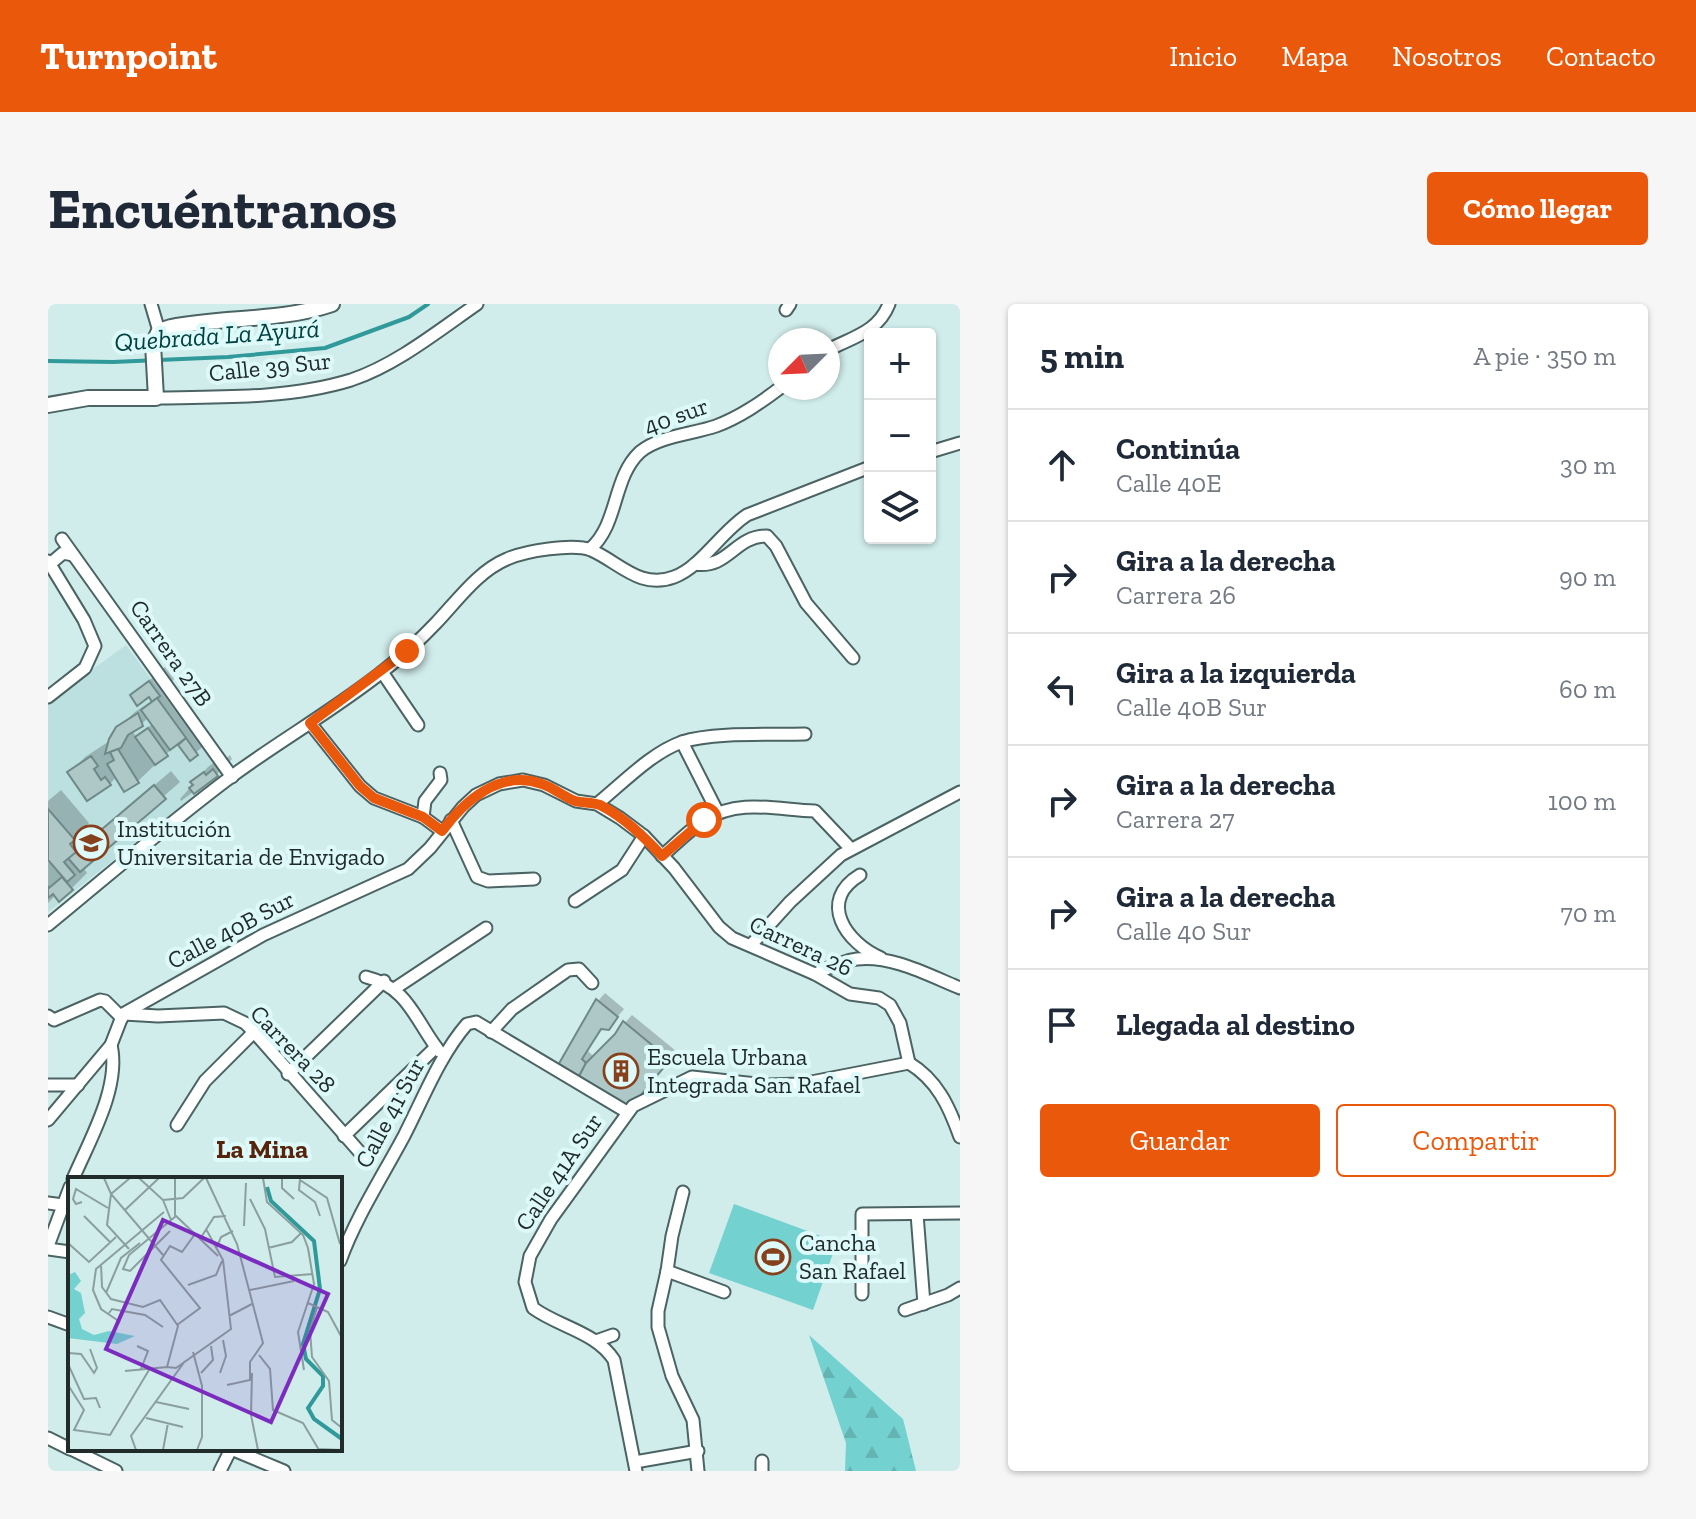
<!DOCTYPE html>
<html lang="es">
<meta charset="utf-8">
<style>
:root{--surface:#fff;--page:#f6f6f7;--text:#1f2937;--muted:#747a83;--line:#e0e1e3;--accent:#ea580c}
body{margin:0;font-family:"Zilla Slab",serif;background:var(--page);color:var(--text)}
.controls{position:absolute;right:24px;top:24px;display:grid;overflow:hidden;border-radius:8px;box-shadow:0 2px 6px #0004}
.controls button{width:72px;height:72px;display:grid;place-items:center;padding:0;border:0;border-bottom:2px solid var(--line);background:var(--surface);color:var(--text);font:40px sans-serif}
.compass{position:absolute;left:720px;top:24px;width:72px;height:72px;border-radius:50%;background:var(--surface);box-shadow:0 2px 6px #0004;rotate:246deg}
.stop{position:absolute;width:24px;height:24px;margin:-18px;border:6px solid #ea580c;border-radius:50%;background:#fff}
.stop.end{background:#ea580c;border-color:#fff;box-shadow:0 2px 8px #0008}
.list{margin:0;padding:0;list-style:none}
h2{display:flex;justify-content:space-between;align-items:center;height:104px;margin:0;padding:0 32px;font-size:34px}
h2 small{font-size:26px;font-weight:400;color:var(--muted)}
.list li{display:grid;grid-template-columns:52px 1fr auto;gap:24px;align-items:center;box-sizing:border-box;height:112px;padding:0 32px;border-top:2px solid var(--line)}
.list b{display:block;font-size:30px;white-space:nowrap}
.list p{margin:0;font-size:26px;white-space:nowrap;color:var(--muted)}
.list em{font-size:26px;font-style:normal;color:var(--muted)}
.actions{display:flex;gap:16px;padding:24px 32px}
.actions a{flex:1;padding:18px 0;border:2px solid var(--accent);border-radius:8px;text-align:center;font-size:28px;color:var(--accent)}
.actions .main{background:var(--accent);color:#fff}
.icon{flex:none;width:44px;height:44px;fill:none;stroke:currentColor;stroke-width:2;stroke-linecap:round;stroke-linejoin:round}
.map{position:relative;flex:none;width:912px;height:1167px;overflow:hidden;border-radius:8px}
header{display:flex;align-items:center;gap:48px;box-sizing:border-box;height:112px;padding:0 40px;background:var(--accent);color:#fff}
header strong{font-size:38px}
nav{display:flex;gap:44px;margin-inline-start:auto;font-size:28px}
.intro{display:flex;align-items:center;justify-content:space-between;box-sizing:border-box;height:192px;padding:0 48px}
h1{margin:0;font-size:56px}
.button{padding:20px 36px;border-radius:8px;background:var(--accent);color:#fff;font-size:28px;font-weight:700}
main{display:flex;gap:48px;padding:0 48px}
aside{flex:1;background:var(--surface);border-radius:8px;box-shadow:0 2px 6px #0004}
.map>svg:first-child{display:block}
</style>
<header>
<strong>Turnpoint</strong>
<nav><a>Inicio</a><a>Mapa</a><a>Nosotros</a><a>Contacto</a></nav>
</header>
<div class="intro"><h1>Encuéntranos</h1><a class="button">Cómo llegar</a></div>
<main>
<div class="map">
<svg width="912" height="1167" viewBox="0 0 912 1167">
<defs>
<pattern id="forest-firs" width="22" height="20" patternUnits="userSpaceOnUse" patternTransform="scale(2)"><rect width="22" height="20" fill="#73d1d0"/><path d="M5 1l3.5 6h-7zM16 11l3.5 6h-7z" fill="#63b4b3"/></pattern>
</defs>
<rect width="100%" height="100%" fill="#d0eceb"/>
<!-- built -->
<path fill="#bcdfdf" d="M78,341L173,470L0,608V398Z"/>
<!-- forest -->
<path fill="url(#forest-firs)" d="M761,1031L855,1115L868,1167H797L798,1139Z"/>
<!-- park -->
<path fill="#73d1d0" d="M686,900L789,938L765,1006L661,969Z"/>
<!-- shadow -->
<g fill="#0003" fill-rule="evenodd">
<path d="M117,363L126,375L124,378L164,434L142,454L130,439L90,477L69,472L62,480L22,469L37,453L60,438L62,441L70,424L87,408L105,396L101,391H84ZM101,413L105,419L89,434L85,428Z"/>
<path d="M182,451L184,455L169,470L133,497L132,495L160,463L172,454L175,457Z"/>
<path d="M123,467L132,478L35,563L39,569L24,584L12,595L8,591L0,599V559L3,556L0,553V497L13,486L41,519L36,524L45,534Z"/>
<path d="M557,689L576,705L560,724H555L540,747L546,753L584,711L628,747L586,798L512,762L550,697Z"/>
</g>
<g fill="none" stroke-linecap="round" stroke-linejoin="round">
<!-- stream -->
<path stroke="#309a9a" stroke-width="4" d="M0,57L65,58L180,53L277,44L361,13L380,0"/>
</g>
<!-- building -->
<g fill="#adc8c7" stroke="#6f8888" stroke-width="2">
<path d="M101,377L112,392L104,398L101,393L89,402L82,391Z"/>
<path d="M109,394L138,434L122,446L93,406Z"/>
<path d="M90,409L95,422L80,431L73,444L57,450L61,435L68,423Z"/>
<path d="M100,424L120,452L107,461L87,433Z"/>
<path d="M138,434L150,451L142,457L130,441Z"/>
<path d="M70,445L91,479L76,488L59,460L66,456L62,448Z"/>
<path d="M43,452L50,462L46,465L53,476L57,473L63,481L39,497L19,468Z"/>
<path d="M165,465L170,472L146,490L141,484L145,481L142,478L156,468L158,471Z"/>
<path d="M106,481L118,495L32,568L20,554Z"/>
<path d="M0,505L27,536L22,540L28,548L16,558L27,571L19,578L0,556Z"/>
<path d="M14,573L25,586L11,598L5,590L0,594V582L1,584Z"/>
<path d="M548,695L570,713L561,726L553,725L534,755L538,759L529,776L509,763Z"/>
<path d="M575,717L622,756L579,808L529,776L538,759L567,730Z"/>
</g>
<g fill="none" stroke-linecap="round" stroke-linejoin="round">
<!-- minor casing -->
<g stroke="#4b6363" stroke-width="15">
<g id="minor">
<path d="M103,0L111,27"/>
<path d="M738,6L742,0"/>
<path d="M780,46C805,33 830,28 841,0"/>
<path d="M108,94C171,93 241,95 303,76C348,61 390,27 429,0"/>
<path d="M882,148L912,139"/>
<path d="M14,235L184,473"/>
<path d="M542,245C571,220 564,174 592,148C611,132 645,130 668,122C692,113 712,99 732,84"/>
<path d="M0,257L36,316L47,342L37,364L0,393"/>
<path d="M2,260L15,249L25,251"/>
<path d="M647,260C681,265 686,232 719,232L728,242L758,299L805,354"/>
<path d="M334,368L370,421"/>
<path d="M262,419L312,482L326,494L375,513L394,527"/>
<path d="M634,438L670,509"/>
<path d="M549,500C575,479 603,449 634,438C665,428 723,431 757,430"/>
<path d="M375,513L377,497L393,476L392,469"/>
<path d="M403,516L429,573L440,577L486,575"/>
<path d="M614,552C628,540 642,525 657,516C691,494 730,506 767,507L803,545"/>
<path d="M812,571C769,597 798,639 833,654"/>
<path d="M527,597L574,566L596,532"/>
<path d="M0,621C61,571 121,519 184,472C233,436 286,406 334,368C353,353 371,337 388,319C409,297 430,267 459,255C477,247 525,239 543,246C571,258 592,286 626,273C653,263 673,228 699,211L822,163"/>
<path d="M703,641L742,598L793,551L912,488"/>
<path d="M767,670C780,664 794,657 809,655C844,651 880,671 912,684"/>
<path d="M318,673C360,683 367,716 391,747"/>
<path d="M346,685L438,624"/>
<path d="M76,710L110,712L176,709L197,719L206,728L316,853"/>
<path d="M0,712L6,716L52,696L57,697L74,714"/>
<path d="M443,728L464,705L520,666L531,665L544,679"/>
<path d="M240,770L336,677"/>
<path d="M0,781H30"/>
<path d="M0,816L63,741L75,710L215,631L360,565L382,544L415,503L428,491L451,480L475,476L496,481L528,497L549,500L572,514L596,532L626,564L671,623L684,634L767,670L802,690L831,694L842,701L852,719L861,759"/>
<path d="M129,821L157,777L206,728"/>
<path d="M296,832L388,743"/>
<path d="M25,875C41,837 73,783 63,741"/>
<path d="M635,888L624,932L619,967L610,1007V1023L624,1072L645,1116L650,1167"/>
<path d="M0,899L15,901"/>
<path d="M869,910L876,1000"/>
<path d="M0,942L22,883"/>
<path d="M0,945L22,948"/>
<path d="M292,957C308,913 334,873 356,832C375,795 392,751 419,720L428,718L579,808"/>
<path d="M619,967L676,988"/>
<path d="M814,990V910L912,909"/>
<path d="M857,1006L900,991L912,984"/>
<path d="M0,1013L22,1021"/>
<path d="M548,1037L565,1031"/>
<path d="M0,1134L22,1145"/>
<path d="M23,1145L68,1167"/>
<path d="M183,1145L236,1167"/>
<path d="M587,1158L650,1147"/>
<path d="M172,1167L183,1145"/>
<path d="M588,1167L566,1056C548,1028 511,1023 485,1004L477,978L482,952L503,915L585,802L644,773L719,781L753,780L861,759C889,776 901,802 912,833"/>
<path d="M714,1167V1157"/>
</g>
</g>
<!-- tertiary casing -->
<g stroke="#4b6363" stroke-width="18">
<path id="tertiary" d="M0,101L40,94H108L105,40L111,27L123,23C177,12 231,18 284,0"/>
</g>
<!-- minor -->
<use href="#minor" stroke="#fff" stroke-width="11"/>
<!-- tertiary -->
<use href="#tertiary" stroke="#fff" stroke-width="14"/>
</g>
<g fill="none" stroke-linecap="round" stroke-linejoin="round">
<!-- route -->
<path stroke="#ea580c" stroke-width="10" d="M359,347L262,419L312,482L326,494L375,513L394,527C417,496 453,465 494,480C506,484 516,493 527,497C535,499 544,498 552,501C576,513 596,533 614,552L656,516"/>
</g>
<!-- icons -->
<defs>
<g id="university-ring" transform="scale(1.8)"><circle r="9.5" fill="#ddf9f9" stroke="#86401c" stroke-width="1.5"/><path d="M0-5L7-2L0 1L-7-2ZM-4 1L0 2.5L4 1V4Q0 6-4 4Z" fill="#86401c"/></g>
<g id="building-ring" transform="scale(1.8)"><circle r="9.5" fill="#ddf9f9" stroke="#86401c" stroke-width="1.5"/><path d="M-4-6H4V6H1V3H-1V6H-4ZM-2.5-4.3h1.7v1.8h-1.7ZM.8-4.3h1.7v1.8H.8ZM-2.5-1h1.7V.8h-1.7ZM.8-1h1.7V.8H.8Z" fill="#86401c"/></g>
<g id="stadium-ring" transform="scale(1.8)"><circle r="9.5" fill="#ddf9f9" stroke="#86401c" stroke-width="1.5"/><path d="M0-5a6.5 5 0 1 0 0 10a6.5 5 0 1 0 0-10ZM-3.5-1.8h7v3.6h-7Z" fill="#86401c"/></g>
</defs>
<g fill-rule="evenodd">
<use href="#university-ring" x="43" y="539"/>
<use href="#building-ring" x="573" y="767"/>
<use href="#stadium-ring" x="725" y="953"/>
</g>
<g text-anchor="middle" stroke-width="8" stroke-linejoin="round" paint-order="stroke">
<!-- street labels -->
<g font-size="24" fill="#202b2a" stroke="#ddf9f9">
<text transform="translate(222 63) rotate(-6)" y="8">Calle 39 Sur</text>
<text transform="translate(628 112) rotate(-20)" y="8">40 sur</text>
<text transform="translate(123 349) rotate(55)" y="8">Carrera 27B</text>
<text transform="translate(183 626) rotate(-28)" y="8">Calle 40B Sur</text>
<text transform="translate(753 642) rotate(25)" y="8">Carrera 26</text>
<text transform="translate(245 745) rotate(46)" y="8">Carrera 28</text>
<text transform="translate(342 809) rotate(-62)" y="8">Calle 41 Sur</text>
<text transform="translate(511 868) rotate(-56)" y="8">Calle 41A Sur</text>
</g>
<!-- poi labels -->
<g font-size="24" fill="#202b2a" stroke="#ddf9f9" text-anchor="start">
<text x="69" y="533">Institución<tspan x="69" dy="28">Universitaria de Envigado</tspan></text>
<text x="599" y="761">Escuela Urbana<tspan x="599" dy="28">Integrada San Rafael</tspan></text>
<text x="751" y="947">Cancha<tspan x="751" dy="28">San Rafael</tspan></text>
</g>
<!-- water labels -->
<g font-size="26" font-style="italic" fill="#004141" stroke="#ddf9f9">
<text transform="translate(169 31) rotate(-4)" y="9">Quebrada La Ayurá</text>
</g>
<!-- neighbourhood labels -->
<g font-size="26" font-weight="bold" fill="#55240b" stroke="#ddf9f9">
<text x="214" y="854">La Mina</text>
</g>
</g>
<!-- overview -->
<g transform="translate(20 873)">
<rect width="274" height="274" fill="#d0eceb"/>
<path d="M7,95L13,104L6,112L13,116L17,136L11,142L14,152L26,158L41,154L67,159L49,167L0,161V98Z" fill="#73d1d0"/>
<path fill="none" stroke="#309a9a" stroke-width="4" d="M199,10L203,24L246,64L252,112L235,167L238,182L255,199V209L240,231L246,242L274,262"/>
<path fill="none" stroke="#8a9f9e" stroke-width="2" d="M36,1L43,17L95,78M71,1L95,23L103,43M107,1V38L150,79M138,1L169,67L195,166L182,185V203L159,208M195,1L199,25L235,58L240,71L246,107L230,155L236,193M214,1V11L226,22M232,2L231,13L247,25L252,39M232,3L259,21L272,67M182,22L197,52L207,100L245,97M95,23L115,21L136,1M14,25L8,27L5,22L8,12L40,31M57,33L91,1M16,39L42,65M176,49L178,6M102,54L62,94L55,92L61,78L108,39M132,62L146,40L158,39M0,66L21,85L48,60M200,71L224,65L233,56M61,72L39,48L43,17L62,1M148,72L153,60L165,54M33,87L34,110L43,122L75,130L92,123L110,149L99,190L57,194M120,108L148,98L154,84M182,113L226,104M38,116L53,81L72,66M240,126L260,135L274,161M249,131L242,153L244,180L261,204L264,243L274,251M41,136L44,132L77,138L95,150M161,139L184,127M52,145L33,132L25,113L28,92L96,35M109,148L132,131L93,83L102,69L114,75L127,57M69,169L80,174L73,192M125,175L134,209V260L129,273M0,176L13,177L26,196L29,191L22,172M191,178L202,192L205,233L235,246L251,273M0,187L16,222L28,221L32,231M99,190L108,191L163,152L155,83L138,52M133,196L145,183L143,169M152,196L158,179L155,163M184,196L183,238L190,273M0,208L16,233L6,253L42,258L81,193M88,225L121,232M78,241L115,250M250,272L274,273M68,273L63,259L117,184M95,273L100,246"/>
<path fill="#7b2cbf" fill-opacity="0.15" stroke="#7b2cbf" stroke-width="4" d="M95,43L260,117L203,245L38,172Z"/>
<rect width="274" height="274" fill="none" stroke="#202b2a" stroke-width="4"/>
</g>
</svg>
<div class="controls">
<button>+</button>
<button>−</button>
<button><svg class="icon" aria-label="layers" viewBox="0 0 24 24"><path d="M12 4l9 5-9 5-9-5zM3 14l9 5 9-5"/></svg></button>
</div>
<svg class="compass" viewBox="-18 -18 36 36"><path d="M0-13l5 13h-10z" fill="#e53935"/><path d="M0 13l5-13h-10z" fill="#747a83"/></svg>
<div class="stop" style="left:656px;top:516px"></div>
<div class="stop end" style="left:359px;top:347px"></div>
</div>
<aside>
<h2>5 min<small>A pie · 350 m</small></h2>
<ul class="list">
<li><svg class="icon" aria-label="ahead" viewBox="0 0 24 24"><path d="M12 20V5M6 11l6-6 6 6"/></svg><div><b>Continúa</b><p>Calle 40E</p></div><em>30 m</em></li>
<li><svg class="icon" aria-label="right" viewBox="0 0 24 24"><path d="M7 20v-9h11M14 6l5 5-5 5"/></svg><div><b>Gira a la derecha</b><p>Carrera 26</p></div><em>90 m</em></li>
<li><svg class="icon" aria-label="left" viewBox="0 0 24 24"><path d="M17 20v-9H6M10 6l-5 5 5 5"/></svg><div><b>Gira a la izquierda</b><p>Calle 40B Sur</p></div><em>60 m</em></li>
<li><svg class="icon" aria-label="right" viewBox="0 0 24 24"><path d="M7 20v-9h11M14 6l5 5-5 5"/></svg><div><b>Gira a la derecha</b><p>Carrera 27</p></div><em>100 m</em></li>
<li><svg class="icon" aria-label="right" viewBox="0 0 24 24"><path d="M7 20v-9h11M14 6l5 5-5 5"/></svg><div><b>Gira a la derecha</b><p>Calle 40 Sur</p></div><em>70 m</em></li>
<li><svg class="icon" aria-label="arrive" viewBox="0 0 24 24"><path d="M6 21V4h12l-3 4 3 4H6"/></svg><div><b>Llegada al destino</b></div></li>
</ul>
<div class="actions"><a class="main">Guardar</a><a>Compartir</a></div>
</aside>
</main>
